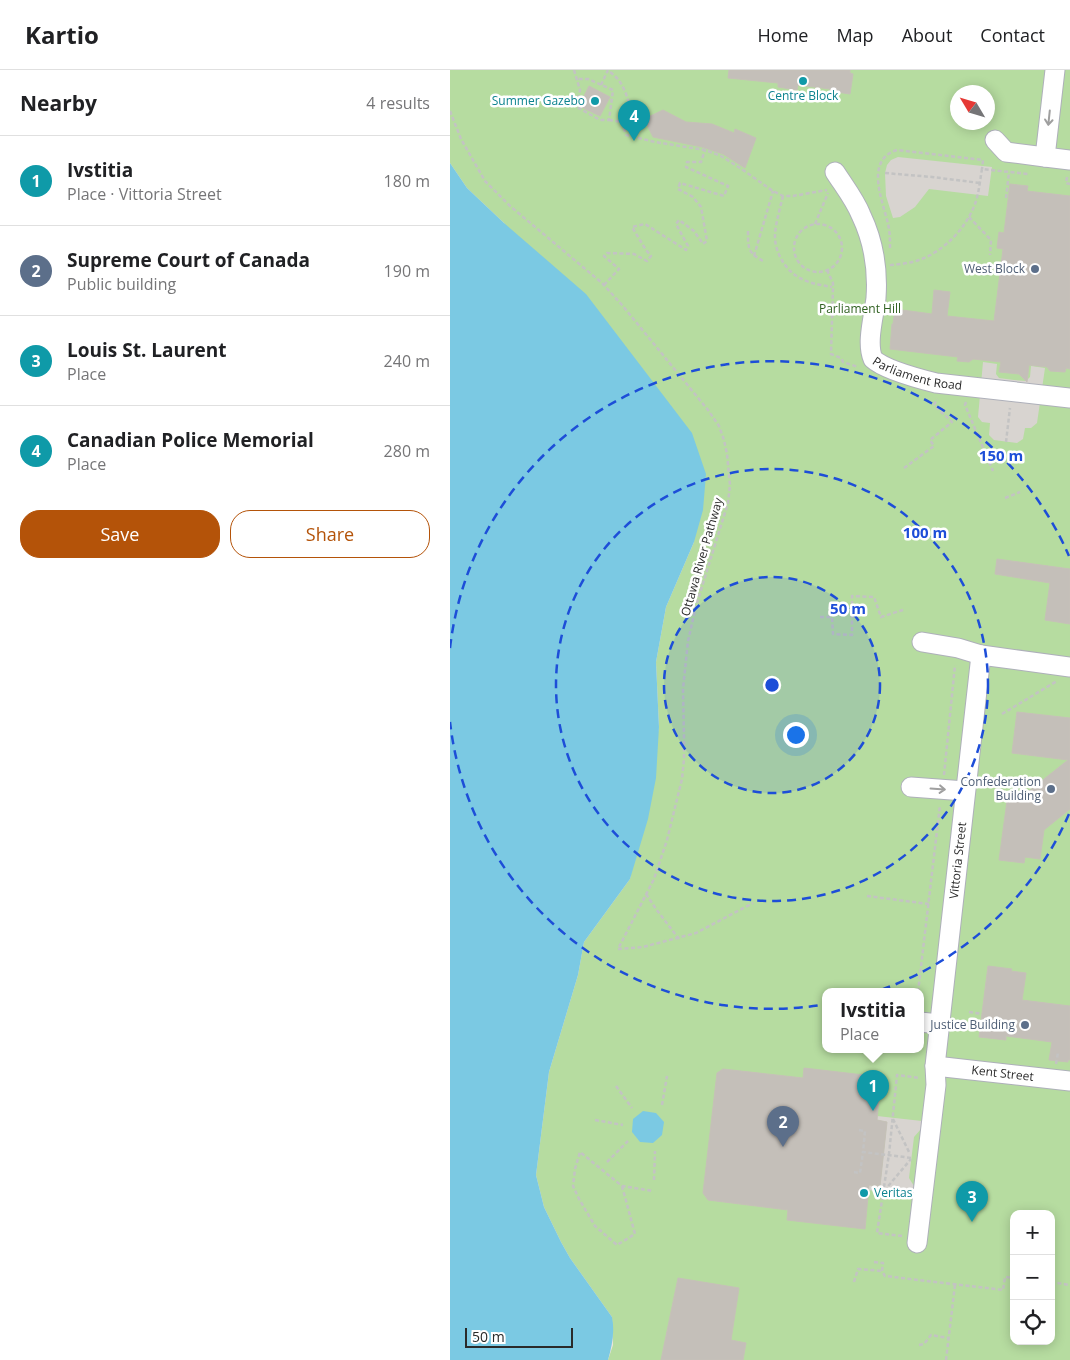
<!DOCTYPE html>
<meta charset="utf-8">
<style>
:root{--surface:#fff;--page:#f2f2f2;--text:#202124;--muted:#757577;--line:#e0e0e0;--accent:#b45309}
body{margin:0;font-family:"Open Sans",sans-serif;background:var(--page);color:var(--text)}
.controls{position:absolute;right:15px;bottom:15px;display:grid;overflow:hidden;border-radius:10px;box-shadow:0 2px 12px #0003}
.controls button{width:45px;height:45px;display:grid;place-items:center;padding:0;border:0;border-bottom:1px solid var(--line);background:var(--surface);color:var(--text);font:25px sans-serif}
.compass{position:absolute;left:500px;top:15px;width:45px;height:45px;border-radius:50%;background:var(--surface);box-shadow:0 2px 12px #0003;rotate:308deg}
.scale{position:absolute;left:15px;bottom:12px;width:108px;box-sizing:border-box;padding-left:5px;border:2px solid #2a2a2a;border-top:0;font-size:14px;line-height:18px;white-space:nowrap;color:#2a2a2a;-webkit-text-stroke:4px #fff;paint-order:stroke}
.you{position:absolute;left:345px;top:664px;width:18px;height:18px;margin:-12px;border:4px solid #fff;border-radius:50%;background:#1a73e8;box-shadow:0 0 0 8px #1a73e833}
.badge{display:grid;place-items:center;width:32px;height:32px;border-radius:50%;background:var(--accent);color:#fff;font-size:16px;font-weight:700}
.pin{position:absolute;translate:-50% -41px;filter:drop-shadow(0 1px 2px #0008)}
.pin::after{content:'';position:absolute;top:26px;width:18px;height:15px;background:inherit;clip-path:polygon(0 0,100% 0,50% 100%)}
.popup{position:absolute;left:372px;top:918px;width:102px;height:65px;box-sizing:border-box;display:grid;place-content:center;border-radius:10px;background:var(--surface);filter:drop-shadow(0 1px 4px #0005);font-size:16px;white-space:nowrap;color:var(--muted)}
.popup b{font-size:19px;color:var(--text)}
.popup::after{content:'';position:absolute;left:50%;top:100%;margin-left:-10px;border:10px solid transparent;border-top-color:var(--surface)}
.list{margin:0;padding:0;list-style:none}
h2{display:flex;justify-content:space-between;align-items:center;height:65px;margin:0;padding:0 20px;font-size:21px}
h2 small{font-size:16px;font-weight:400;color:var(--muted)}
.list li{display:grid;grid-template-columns:32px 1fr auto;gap:15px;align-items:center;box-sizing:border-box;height:90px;padding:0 20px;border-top:1px solid var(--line)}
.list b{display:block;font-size:19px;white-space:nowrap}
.list p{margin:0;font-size:16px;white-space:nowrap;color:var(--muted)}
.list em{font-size:16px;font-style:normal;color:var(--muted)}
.actions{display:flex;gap:10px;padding:15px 20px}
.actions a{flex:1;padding:11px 0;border:1px solid var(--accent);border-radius:20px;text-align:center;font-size:18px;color:var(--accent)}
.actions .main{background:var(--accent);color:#fff}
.icon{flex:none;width:28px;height:28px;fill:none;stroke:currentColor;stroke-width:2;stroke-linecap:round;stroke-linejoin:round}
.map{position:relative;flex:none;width:620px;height:1290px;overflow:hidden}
header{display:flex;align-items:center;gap:30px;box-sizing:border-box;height:70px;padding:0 25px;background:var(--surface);border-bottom:1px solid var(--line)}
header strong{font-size:24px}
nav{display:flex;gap:28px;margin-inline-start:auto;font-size:18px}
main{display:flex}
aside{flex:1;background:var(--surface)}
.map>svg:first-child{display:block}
</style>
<header>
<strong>Kartio</strong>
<nav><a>Home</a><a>Map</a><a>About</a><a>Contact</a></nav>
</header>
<main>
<aside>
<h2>Nearby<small>4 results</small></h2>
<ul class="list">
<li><span class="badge" style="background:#0f9aa8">1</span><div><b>Ivstitia</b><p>Place · Vittoria Street</p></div><em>180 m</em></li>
<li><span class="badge" style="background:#5c6f8a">2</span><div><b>Supreme Court of Canada</b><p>Public building</p></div><em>190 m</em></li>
<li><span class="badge" style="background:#0f9aa8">3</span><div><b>Louis St. Laurent</b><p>Place</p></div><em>240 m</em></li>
<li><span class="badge" style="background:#0f9aa8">4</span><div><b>Canadian Police Memorial</b><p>Place</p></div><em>280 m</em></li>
</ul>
<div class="actions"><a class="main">Save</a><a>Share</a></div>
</aside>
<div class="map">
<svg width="620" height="1290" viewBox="0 0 620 1290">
<rect width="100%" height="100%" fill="#ebe5de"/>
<!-- green -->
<path fill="#b6dca0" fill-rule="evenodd" d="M0,0H620V1290H158L163,1275L162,1247L120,1188L111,1172L94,1137L86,1105L99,1002L128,905L134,872L180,809L209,657L206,592L216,537L244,472L54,153L17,118L0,93ZM508,22H538V52H508ZM376,922H470V980H376ZM564,1144H601V1271H564Z"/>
<!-- plaza -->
<g fill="#d8d4d0">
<path d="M448,87L542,97L538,126L479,119L465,137L450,147L443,148L436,126L435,103L437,95L441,90Z"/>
<path d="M533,292L547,294L546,304L549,308L564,310L576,311L580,307L581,296L595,298L587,353L581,358H575L573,369L567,373L544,370L539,365L540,353L532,352L528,347Z"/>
<path d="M427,1046L472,1051L471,1059L464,1067L459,1108L464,1116L463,1125L418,1120L419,1115L430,1116L437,1052L426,1050Z"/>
</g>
<!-- water -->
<g fill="#7bc9e3">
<path d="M0,93L17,118L54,153L136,224L242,363L256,404L253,440L244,472L216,537L206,592L209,657L206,708L198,749L180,809L134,872L128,905L99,1002L86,1105L94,1137L111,1172L120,1188L162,1247C165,1262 162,1276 158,1290H0Z"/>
<path d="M193,1041L206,1043L214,1052L212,1065L203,1073L190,1072L182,1062L183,1049Z"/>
</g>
<!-- building -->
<g fill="#c4bfb9" stroke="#c6c1b8">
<path d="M279,0H400V3L403,4L400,24L380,21V19L348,15L347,20L328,17V13L278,8Z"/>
<path d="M139,16L160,27L150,46L129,36Z"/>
<path d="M213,40L236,52L262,54L284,63L285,59L306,68L295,98L273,84L252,77L203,67L194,49Z"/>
<path d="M560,114L578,116L577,121L620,126V299L616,298L615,302L600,301L597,297L579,295L577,312L569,304L549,302L551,292L523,289L519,292L507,291L508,287L440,279L442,254H443L445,239L482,244L484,220L500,222L497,246L544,251L553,179L547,178L549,162L554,163Z"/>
<path d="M547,489L620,499V554L595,550L600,513L545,504Z"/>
<path d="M567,642L620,648V739L594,760L590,789L575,787L574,793L549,790L557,731L565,732L618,690L562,683Z"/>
<path d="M538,896L562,899L561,901L576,903L572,930L620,936V990H618V992L599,990L602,972L556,966V970L529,967Z"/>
<path d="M354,998L431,1007L427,1050L437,1052L430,1116L419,1115L415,1159L337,1150L338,1140L258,1130L253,1123L267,1003L273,999L353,1008Z"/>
<path d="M228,1208L289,1218L281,1270L296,1273L293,1290H211Z"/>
</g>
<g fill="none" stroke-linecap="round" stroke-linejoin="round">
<!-- minor casing -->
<g stroke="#aeb0ba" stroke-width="21">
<g id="minor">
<path d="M605,0L595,87L620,90"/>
<path d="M545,70L556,82L595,87"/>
<path id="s1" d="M385,102C394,116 405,130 411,145C423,170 428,200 426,228C424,246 416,273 423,289C435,300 470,309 486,313L620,328"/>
<path d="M472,572L508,578L531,585L620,597"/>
<path d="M461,717L515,721"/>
<path d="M470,952L489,954"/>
<path id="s2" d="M485,996L620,1011"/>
<path id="s3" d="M467,1173L486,1015L485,996L531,585"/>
</g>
</g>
<!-- path -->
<g stroke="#c3c3c3" stroke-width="2.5" stroke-dasharray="4 2.5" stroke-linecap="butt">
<path d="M124,0L130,20L127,37L150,50H159L163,20L138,9H127"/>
<path d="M151,15L158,0C162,4 167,7 170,12C180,27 182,49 185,67"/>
<path d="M0,41L11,69L35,111L60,136L152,213L172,235L258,340L269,356L274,370L277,384L280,415L278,433L246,536L238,571L233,619L234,668V689L232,709L217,770L204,809L168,879"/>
<path d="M159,50L172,52L176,65L205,72L255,80L271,86L290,98L323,121L333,126H343L377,120"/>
<path d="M435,103L482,107L530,113"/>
<path d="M617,107L616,113L620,114"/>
<path d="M333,126C330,138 326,152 325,164C324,182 336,202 352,209C361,214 372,215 382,217"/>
<path d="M556,128L559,102"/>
<path d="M519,147L541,170L540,185"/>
<path d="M365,154L378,123"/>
<circle cx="368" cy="178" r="24"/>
<path d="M298,161C298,180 298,183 315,192"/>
<path d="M440,178C440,170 440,162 438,154C433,131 414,90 447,80L533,90L532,99"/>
<path d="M304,186L323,121"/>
<path d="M441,194V195C451,194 462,193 472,189C496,179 516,158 525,134C529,123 530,110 532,99L578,104"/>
<path d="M377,200L383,213V217L381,284L391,288L393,292L408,297"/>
<path d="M154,215L169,199L154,186L157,183L184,184L197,191L201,186L196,180L182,157L195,154L236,180L238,176L226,154L229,150L244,161L253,174L257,171L251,137L243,127L228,119L230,113L274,126L278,116L236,97L237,92H251L255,80"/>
<path d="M516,332L515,335L543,401"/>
<path d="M556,372L560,338"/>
<path d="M454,398L484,376L480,370L502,352L484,335L487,329"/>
<path d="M555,428L570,422"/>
<path d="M370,547H382L383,564L402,565V526L424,527L431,547L453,540"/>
<path d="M552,644L607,611"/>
<path d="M494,705L505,595"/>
<path d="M196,824L206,839L229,869"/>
<path d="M417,826L479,834"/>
<path d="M168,879L193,877L246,863L303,833"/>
<path d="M468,922L490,735"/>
<path d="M519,942L532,944"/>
<path d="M606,994L608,982"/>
<path d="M166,1016L182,1038"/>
<path d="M212,1035L217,1006"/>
<path d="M443,1049L460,1084"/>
<path d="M145,1050L173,1055"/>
<path d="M409,1060L415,1061L413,1082L462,1088"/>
<path d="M157,1092L178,1071"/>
<path d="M404,1102L410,1103L413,1082"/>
<path d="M204,1110L205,1081"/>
<path d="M172,1116L185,1164L167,1175L145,1156L129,1129L123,1116L125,1099L130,1082L172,1116L203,1121"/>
<path d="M434,1121L461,1089"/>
<path d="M452,1166L427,1163L439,1084L447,1005L470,1008"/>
<path d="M424,1192L433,1193L432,1201L435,1206L553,1220L555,1207L564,1208"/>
<path d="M404,1212L408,1199L432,1201"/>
<path d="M601,1212L620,1215"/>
<path d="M469,1275L474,1274L481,1265L498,1268"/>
<path d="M496,1290L505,1215"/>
</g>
<!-- minor -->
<use href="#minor" stroke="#fff" stroke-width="19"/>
</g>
<!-- one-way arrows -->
<defs><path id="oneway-shaft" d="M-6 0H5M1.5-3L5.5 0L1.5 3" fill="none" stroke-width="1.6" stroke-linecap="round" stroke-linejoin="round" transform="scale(1.25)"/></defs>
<g stroke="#9f9f9f">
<use href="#oneway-shaft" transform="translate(599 48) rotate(96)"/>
<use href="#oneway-shaft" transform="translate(488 719) rotate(4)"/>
</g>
<!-- distance rings -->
<circle cx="322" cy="615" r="108" fill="#1d4ed8" fill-opacity=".12"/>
<g fill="none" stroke="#1d4ed8" stroke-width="2.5" stroke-dasharray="9 6">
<circle cx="322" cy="615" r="108"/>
<circle cx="322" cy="615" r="216"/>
<path d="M619 744A324 324 0 0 1 0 652M0 578A324 324 0 0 1 619 486"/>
</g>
<!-- markers -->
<g fill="#0f9aa8" stroke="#fff" stroke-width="2">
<circle cx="353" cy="11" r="5"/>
<circle cx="145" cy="31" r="5"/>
<circle cx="414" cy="1123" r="5"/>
</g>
<g fill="#5c6f8a" stroke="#fff" stroke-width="2">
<circle cx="585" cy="199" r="5"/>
<circle cx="601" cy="719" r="5"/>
<circle cx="575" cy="955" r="5"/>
</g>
<g text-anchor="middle" stroke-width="5" stroke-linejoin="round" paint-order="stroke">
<!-- culture labels -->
<g font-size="12" fill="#0d838f" stroke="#fff">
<text x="353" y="30">Centre Block</text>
<text x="135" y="35" text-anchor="end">Summer Gazebo</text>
<text x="424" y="1127" text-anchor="start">Veritas</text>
</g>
<!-- service labels -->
<g font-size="12" fill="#4e5e75" stroke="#fff" text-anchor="end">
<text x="575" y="203">West Block</text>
<text x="591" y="716">Confederation<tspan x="591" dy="14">Building</tspan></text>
<text x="565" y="959">Justice Building</text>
</g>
<!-- park labels -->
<g font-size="12" fill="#306121" stroke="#fff">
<text x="410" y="243">Parliament Hill</text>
</g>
<!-- street labels -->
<g font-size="12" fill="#2a2a2a" stroke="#fff">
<text dy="4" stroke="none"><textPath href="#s1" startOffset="245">Parliament Road</textPath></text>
<text transform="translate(252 487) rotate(-74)" y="4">Ottawa River Pathway</text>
<text dy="4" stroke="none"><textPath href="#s3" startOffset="385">Vittoria Street</textPath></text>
<text dy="4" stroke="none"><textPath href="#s2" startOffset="68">Kent Street</textPath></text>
</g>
</g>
<circle cx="322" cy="615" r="8" fill="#1d4ed8" stroke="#fff" stroke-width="2.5"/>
<g font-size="15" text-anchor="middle" font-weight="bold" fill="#1d4ed8" stroke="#fff" stroke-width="5" stroke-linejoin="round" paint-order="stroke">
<text x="551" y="391">150 m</text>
<text x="475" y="468">100 m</text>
<text x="398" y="544">50 m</text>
</g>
</svg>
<div class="controls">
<button>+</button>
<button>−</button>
<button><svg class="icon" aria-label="locate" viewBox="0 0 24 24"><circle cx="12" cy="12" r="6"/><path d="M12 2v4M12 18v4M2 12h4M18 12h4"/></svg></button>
</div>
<svg class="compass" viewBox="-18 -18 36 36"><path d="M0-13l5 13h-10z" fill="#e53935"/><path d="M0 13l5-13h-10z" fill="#757577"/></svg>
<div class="scale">50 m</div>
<div class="you"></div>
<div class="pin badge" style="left:423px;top:1041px;background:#0f9aa8">1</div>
<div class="popup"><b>Ivstitia</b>Place</div>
<div class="pin badge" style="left:333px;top:1077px;background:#5c6f8a">2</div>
<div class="pin badge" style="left:522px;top:1152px;background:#0f9aa8">3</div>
<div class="pin badge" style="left:184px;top:71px;background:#0f9aa8">4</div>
</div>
</main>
